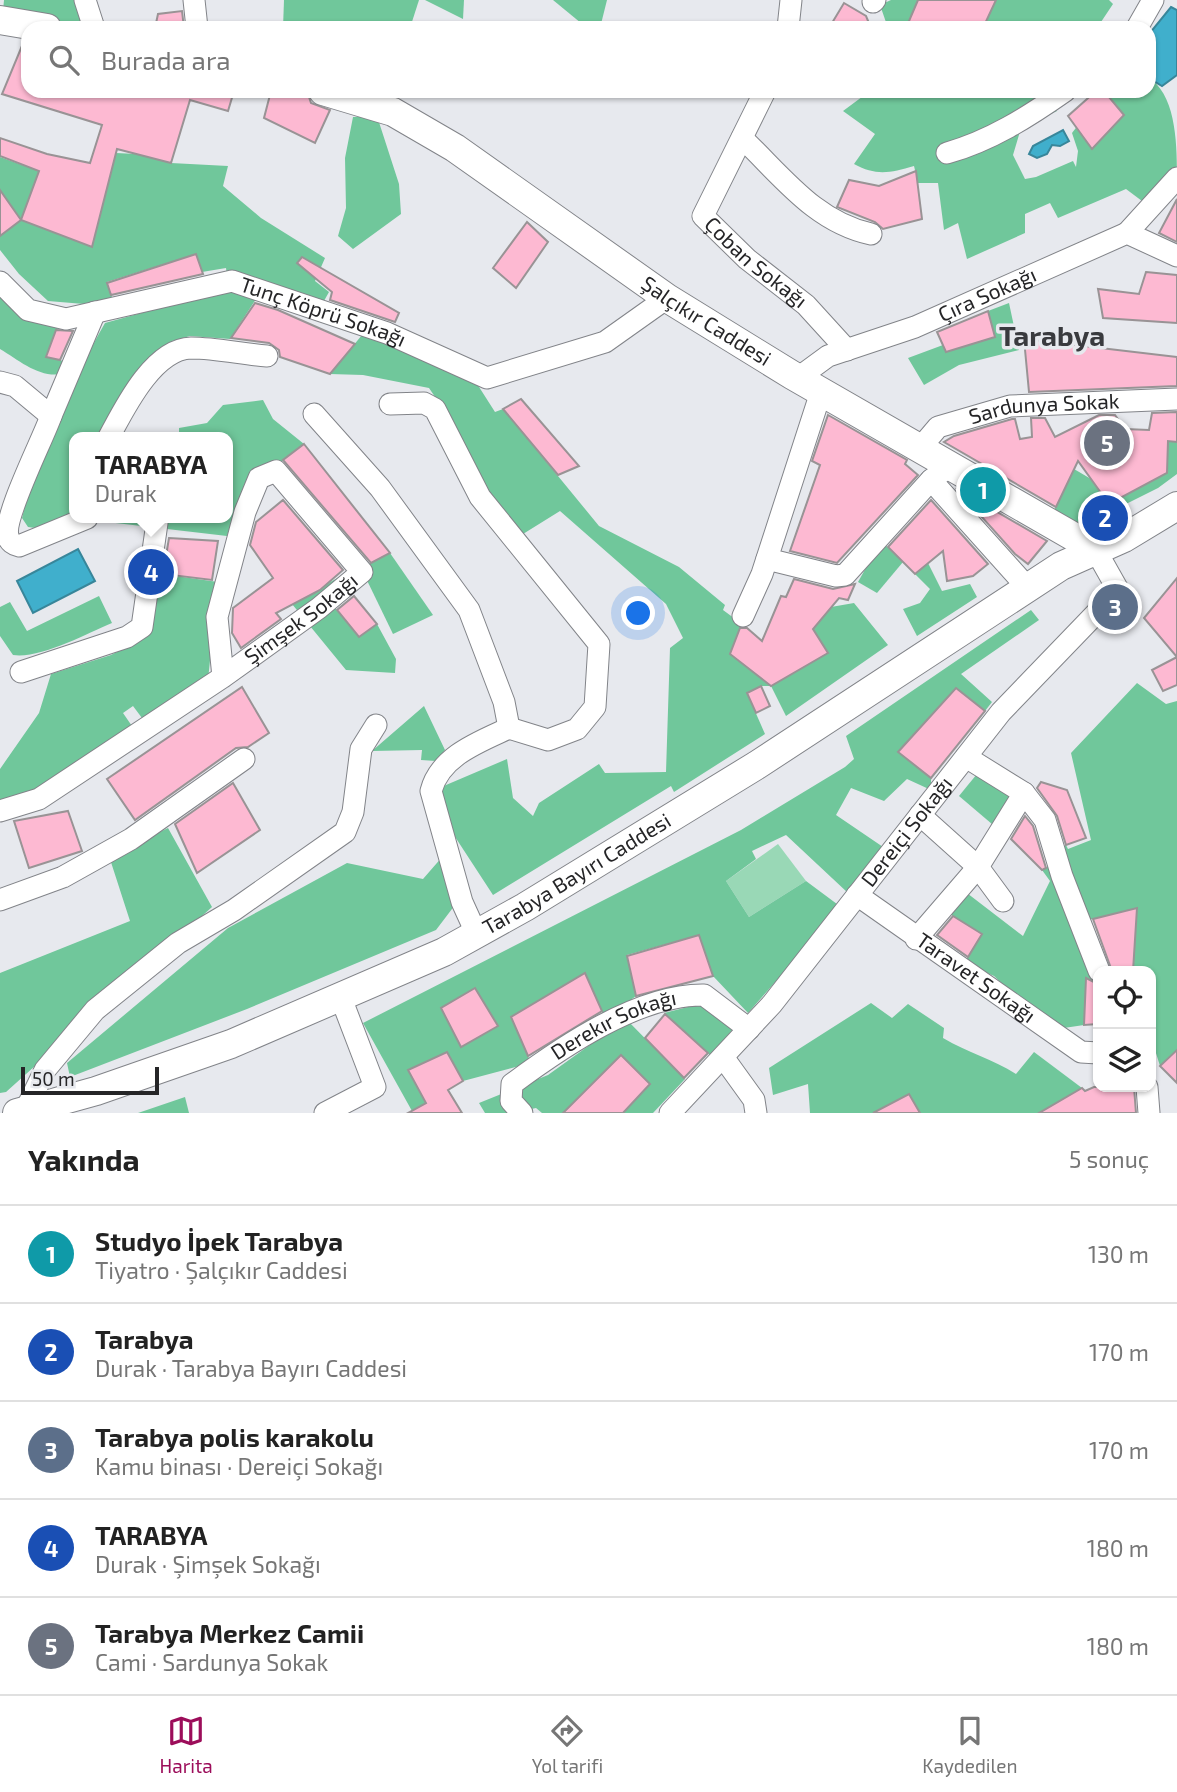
<!DOCTYPE html>
<html lang="tr">
<meta charset="utf-8">
<style>
:root{--surface:#fff;--page:#f6f6f6;--text:#222;--muted:#767676;--line:#e0e0e0;--accent:#9c0d5a}
body{margin:0;font-family:"Exo 2",sans-serif;background:var(--page);color:var(--text)}
.controls{position:absolute;right:21px;bottom:21px;display:grid;overflow:hidden;border-radius:14px;box-shadow:0 2px 5px #0004}
.controls button{width:63px;height:63px;display:grid;place-items:center;padding:0;border:0;border-bottom:2px solid var(--line);background:var(--surface);color:var(--text);font:35px sans-serif}
.scale{position:absolute;left:21px;bottom:18px;width:138px;box-sizing:border-box;padding-left:7px;border:4px solid #252527;border-top:0;font-size:19px;line-height:24px;white-space:nowrap;color:#252527;-webkit-text-stroke:5px #e7e9ee;paint-order:stroke}
.you{position:absolute;left:639px;top:614px;width:24px;height:24px;margin:-18px;border:5px solid #fff;border-radius:50%;background:#1a73e8;box-shadow:0 0 0 10px #1a73e833}
.badge{display:grid;place-items:center;width:46px;height:46px;border-radius:50%;background:var(--accent);color:#fff;font-size:23px;font-weight:700}
.pin{position:absolute;translate:-50% -50%;border:4px solid #fff;box-shadow:0 2px 7px #0006}
.popup{position:absolute;left:69px;top:432px;width:164px;height:91px;box-sizing:border-box;display:grid;place-content:center;border-radius:14px;background:var(--surface);filter:drop-shadow(0 2px 5px #0005);font-size:23px;white-space:nowrap;color:var(--muted)}
.popup b{font-size:26px;color:var(--text)}
.popup::after{content:'';position:absolute;left:50%;top:100%;margin-left:-14px;border:14px solid transparent;border-top-color:var(--surface)}
.list{margin:0;padding:0;list-style:none}
h2{display:flex;justify-content:space-between;align-items:center;height:91px;margin:0;padding:0 28px;font-size:30px}
h2 small{font-size:23px;font-weight:400;color:var(--muted)}
.list li{display:grid;grid-template-columns:46px 1fr auto;gap:21px;align-items:center;box-sizing:border-box;height:98px;padding:0 28px;border-top:2px solid var(--line)}
.list b{display:block;font-size:26px;white-space:nowrap}
.list p{margin:0;font-size:23px;white-space:nowrap;color:var(--muted)}
.list em{font-size:23px;font-style:normal;color:var(--muted)}
.icon{flex:none;width:38px;height:38px;fill:none;stroke:currentColor;stroke-width:2;stroke-linecap:round;stroke-linejoin:round}
.map{position:relative;flex:none;width:1177px;height:1113px;overflow:hidden}
.search{position:absolute;background:var(--surface);box-shadow:0 2px 5px #0004;left:21px;right:21px;top:21px;height:77px;display:flex;align-items:center;gap:18px;box-sizing:border-box;padding:0 24px;border-radius:21px;color:var(--muted);font-size:26px}
.sheet{height:581px;background:var(--surface)}
nav{display:flex;justify-content:space-around;align-items:center;box-sizing:border-box;height:98px;border-top:2px solid var(--line);background:var(--surface);font-size:19px;color:var(--muted)}
nav a{display:grid;justify-items:center;gap:4px}
nav .on{color:var(--accent)}
.map>svg:first-child{display:block}
</style>
<div class="map">
<svg width="1177" height="1113" viewBox="0 0 1177 1113">
<rect width="100%" height="100%" fill="#e7e9ee"/>
<!-- green -->
<path fill="#99d8b6" d="M778,844L806,881L749,917L726,881Z"/>
<!-- forest -->
<g fill="#70c79b" fill-rule="evenodd">
<path d="M4,0H83L84,28L3,11Z"/>
<path d="M284,0H419L410,28H283Z"/>
<path d="M425,0H464L463,19Z"/>
<path d="M553,0H607L600,28H587Z"/>
<path d="M891,0H918L906,28H888L880,5Z"/>
<path d="M996,0H1109L1113,4L1097,28H1074L1068,22L1063,28H983Z"/>
<path d="M1152,80C1177,100 1177,147 1177,182L1142,201L1126,189L1058,218L1050,203L1025,214V233L967,259L958,223L944,230L938,183H918L914,166C890,173 876,176 854,164L875,134L843,111L870,91H1042L1057,111L1021,128L1013,155L1025,179L1036,177L1073,161L1076,167L1078,151L1072,133L1104,91H1149Z"/>
<path d="M377,116L399,184L401,214L353,249L338,236L346,208L345,158L353,117Z"/>
<path d="M116,153L136,154L171,163L228,166L223,186L261,218L325,258L315,281L329,292L320,308L227,276L226,268L202,272L196,254L107,282L112,297L96,305L48,301L19,274L0,250V236L21,220L0,200V157L39,171L21,220L92,247Z"/>
<path d="M232,288L258,296L230,339L190,336L172,341L132,378L102,437H74V513L35,528L28,527L22,518C37,456 73,379 105,323Z"/>
<path d="M3,291L59,325L46,356L70,363L62,374C39,378 20,361 0,349V298Z"/>
<path d="M1009,303L1019,350L959,365L924,385L908,358L943,345L946,352L995,336L988,311Z"/>
<path d="M371,324L458,354L495,412L503,409L599,526L679,567L725,605L723,610L742,624L730,654L750,670L795,652L831,607L854,603L888,645L786,716L771,686H761L747,693L765,734L674,792L671,786L493,895L446,823L439,788L507,759L513,798L533,816L539,803L599,764L605,773L666,772L670,648L683,638L666,604L560,511L523,534L485,487L448,416L429,388L363,375L330,374Z"/>
<path d="M263,400L273,419L304,444L241,494L227,536L107,522L115,518H228V437H179V428L207,423L223,405Z"/>
<path d="M1168,441L1177,442V474L1158,488L1072,531L1031,496L1054,510L1074,469L1091,479L1109,504L1167,473Z"/>
<path d="M881,541L903,562L877,593L858,582Z"/>
<path d="M390,553L433,615L393,634L361,568Z"/>
<path d="M928,563L942,591L970,584L977,597L917,636L903,609L920,603L930,589L915,574Z"/>
<path d="M162,574L218,582L208,680L145,722L133,706L123,713L134,729L66,775L0,807V769L39,713L51,674L111,655L146,637Z"/>
<path d="M339,577L352,594L334,607L359,637L377,624L396,659L395,673L346,670L292,604Z"/>
<path d="M99,596L112,623C86,634 40,659 13,655L0,636V607L10,602L27,631Z"/>
<path d="M1031,610L1039,620L961,674L992,702L985,711L956,688L899,752L931,778V790L907,779L884,801L851,788L836,815L886,849L848,893L786,835L752,851L756,859L726,881L749,917L806,881L841,907L748,1013L713,976L699,935L627,955L636,996L605,1019L585,974L511,1017L531,1063L463,1081L447,1052L408,1070L426,1103L412,1111L363,1023L741,830L845,767L854,759L846,736ZM475,988L498,1026L461,1047L441,1008Z"/>
<path d="M1137,683L1166,704L1177,701V1050L1160,1066L1151,1037V971H1133L1136,909L1084,921L1098,971V986H1086L1084,1025L1057,1029L1015,996L994,976L964,963L982,934L945,911L963,890L1023,936L1050,881L1042,870L1058,861L1059,848L1066,845L1068,849L1091,840L1071,753Z"/>
<path d="M424,706L445,750L436,761L421,760L422,750L372,751Z"/>
<path d="M981,769L1021,800L999,830L959,796Z"/>
<path d="M168,828L212,907L6,1092L0,1093V973L130,921L109,856Z"/>
<path d="M443,856L464,871L455,905L436,930L247,1009L70,1077L67,1063L228,928L347,863L423,879Z"/>
<path d="M704,1003L742,1018L711,1056L664,1013Z"/>
<path d="M871,1003L892,1018L908,1004L944,1028L943,1038C968,1053 993,1059 1016,1074L1034,1052L1082,1088L1046,1109L1051,1113H810L808,1084L773,1095L769,1068Z"/>
<path d="M626,1019L685,1079L653,1113H623L650,1084L621,1056L569,1107L575,1113H542L536,1108L512,1113H485L479,1103L548,1075Z"/>
<path d="M185,1097L189,1113H138Z"/>
</g>
<!-- water -->
<g fill="#40afcc" stroke="#38869a" stroke-width="2">
<path d="M1171,7L1177,10V75L1162,86L1152,80L1149,83V34Z"/>
<path d="M1063,130L1069,141L1060,146L1052,145L1047,154L1037,158L1029,154L1033,146Z"/>
<path d="M78,549L95,581L33,613L17,581Z"/>
</g>
<!-- building -->
<g fill="#fdb9d2" stroke="#999395" stroke-width="2">
<path d="M918,0H996L983,28H906Z"/>
<path d="M844,3L866,16L871,28H829Z"/>
<path d="M182,11L184,28H155L158,14Z"/>
<path d="M24,41L28,42V91H234L228,111L190,100L171,163L117,149L92,247L21,220L39,171L0,156V138L47,154L90,163L102,125L2,94Z"/>
<path d="M271,91H307L311,103L330,110L315,143L264,118Z"/>
<path d="M1096,91H1104L1124,115L1092,149L1068,116Z"/>
<path d="M916,171L922,219L883,229L875,222L837,207L849,180L879,186Z"/>
<path d="M0,190L21,220L0,236Z"/>
<path d="M1177,199V242L1159,233Z"/>
<path d="M527,222L548,242L516,288L493,268Z"/>
<path d="M196,254L203,274L111,295L107,283Z"/>
<path d="M302,257L399,313L395,322L330,300L332,292L297,263Z"/>
<path d="M1146,272L1177,275V323L1103,318L1098,289L1139,294Z"/>
<path d="M255,303L278,310L355,344L330,374L280,357L279,350L269,343L231,338Z"/>
<path d="M988,311L995,337L946,352L937,332Z"/>
<path d="M56,330L73,331L60,360L46,357Z"/>
<path d="M1024,339L1177,357V386L1029,392Z"/>
<path d="M521,399L579,466L558,475L503,409Z"/>
<path d="M1177,412V442L1168,441L1167,473L1109,504L1078,461L1056,507L944,442L954,436L1012,419H1015L1020,439L1032,437L1031,418H1045L1055,437L1099,415H1115L1125,429L1149,430L1152,413Z"/>
<path d="M828,415L907,460L905,464L918,475L837,563L790,551L820,465L812,461Z"/>
<path d="M304,444L390,553L371,563L283,460Z"/>
<path d="M956,488L1047,541L1028,564L1015,554Z"/>
<path d="M283,500L343,570L320,590L276,613L281,619L241,648L232,633L233,608L273,578L250,545L256,522Z"/>
<path d="M931,500L988,564L973,576L947,581L943,551L915,574L888,547Z"/>
<path d="M169,538L218,541L212,580L163,574Z"/>
<path d="M1177,578V685L1163,691L1152,670L1177,657L1144,618Z"/>
<path d="M794,579L833,589L855,584L848,600L839,598L813,629L828,653L771,686L730,654L740,628H747L762,641L781,596L786,597Z"/>
<path d="M354,596L377,624L359,637L337,610Z"/>
<path d="M761,686L770,706L756,713L747,693Z"/>
<path d="M242,687L269,733L248,747L236,748L135,820L107,779Z"/>
<path d="M956,688L985,711L931,778L898,752Z"/>
<path d="M1041,782L1067,790L1086,838L1066,845L1057,816L1037,788Z"/>
<path d="M233,783L260,830L197,873L175,824Z"/>
<path d="M68,811L82,851L29,868L14,821Z"/>
<path d="M1025,816L1033,826L1046,868L1042,870L1011,839Z"/>
<path d="M1137,908L1133,971H1112L1093,919Z"/>
<path d="M953,916L982,934L968,957L937,935Z"/>
<path d="M699,935L713,976L636,996L627,956Z"/>
<path d="M585,973L602,1011L528,1056L511,1017Z"/>
<path d="M1086,978L1098,984V1024L1084,1025Z"/>
<path d="M475,988L498,1026L461,1047L441,1008Z"/>
<path d="M665,1014L708,1053L684,1078L645,1038Z"/>
<path d="M1177,1050V1083L1160,1066Z"/>
<path d="M447,1052L463,1081L448,1090L462,1113H408L426,1103L408,1070Z"/>
<path d="M621,1055L650,1084L623,1113H563Z"/>
<path d="M1094,1087H1134L1136,1113H1039L1082,1088L1085,1091Z"/>
<path d="M909,1094L920,1113H873Z"/>
</g>
<g fill="none" stroke-linecap="round" stroke-linejoin="round">
<!-- minor casing -->
<g stroke="#828489" stroke-width="23">
<g id="minor">
<path d="M85,0L94,28"/>
<path d="M194,0L197,28"/>
<path d="M873,2L875,0"/>
<path d="M788,28L791,0"/>
<path d="M1137,28L1153,0"/>
<path id="s1" d="M765,91L703,216L747,259L806,305L847,350"/>
<path d="M742,138C782,176 815,222 871,234"/>
<path d="M947,153C990,141 1028,117 1065,91"/>
<path d="M1127,233L1177,178"/>
<path id="s2" d="M0,282L28,310L66,319L232,281L387,333L487,378L605,342L667,298"/>
<path id="s3" d="M798,378L828,356L915,327L1127,233L1177,256"/>
<path d="M0,382L15,386L51,416L95,312"/>
<path d="M390,404L424,403L435,409L480,497L599,644L595,707L577,729L548,740L509,728"/>
<path d="M314,414L380,488L469,610L504,702L509,728C479,742 440,756 431,791L462,902L477,935"/>
<path d="M51,416C43,439 3,517 8,536C9,542 14,545 19,546L87,518"/>
<path d="M109,437C124,409 153,349 191,348C216,348 242,354 267,356"/>
<path id="s4" d="M921,447L938,427L1010,406L1177,399"/>
<path d="M931,480L1027,587"/>
<path d="M767,559L836,576L845,575L931,480L951,465"/>
<path d="M743,616L762,574L821,392"/>
<path d="M21,672L127,637L142,627L157,523L154,518"/>
<path d="M966,757L1024,793L1045,820L1062,876L1099,971"/>
<path id="s5" d="M0,811L39,799L223,677L319,608L362,572L276,471L259,478L245,512L217,617L223,677"/>
<path d="M920,815L978,867L1003,901"/>
<path id="s6" d="M857,895L1081,1052L1098,1053"/>
<path d="M0,900L63,877L131,839L244,759"/>
<path d="M916,939L978,867L1024,793"/>
<path d="M723,1057L754,1100L756,1113"/>
<path d="M1147,1087L1149,1113"/>
<path d="M25,1111L45,1070L95,1010L178,943L234,910L345,832L353,812L361,749L376,725"/>
<path d="M325,1113L375,1087L341,998"/>
<path id="s7" d="M522,1113L511,1101L512,1084C562,1047 639,994 704,995L749,1029"/>
<path id="s8" d="M670,1113L772,1004L1001,712L1106,603L1117,588L1095,549"/>
</g>
</g>
<!-- major casing -->
<g stroke="#828489" stroke-width="30">
<g id="major">
<path d="M0,20L47,28"/>
<path id="s9" d="M323,91L393,112L455,148L667,298L792,375L1095,549"/>
<path id="s10" d="M17,1113L96,1091L231,1044L444,952L525,907L757,765L1061,566L1124,538L1177,506"/>
</g>
</g>
<!-- minor -->
<use href="#minor" stroke="#fff" stroke-width="21"/>
<!-- major -->
<use href="#major" stroke="#fff" stroke-width="28"/>
</g>
<g text-anchor="middle" stroke-width="7" stroke-linejoin="round" paint-order="stroke">
<!-- street labels -->
<g font-size="21" fill="#252527" stroke="#e7e9ee">
<text dy="7" stroke="none"><textPath href="#s1" startOffset="210">Çoban Sokağı</textPath></text>
<text dy="7" stroke="none"><textPath href="#s3" startOffset="208">Çıra Sokağı</textPath></text>
<text dy="7" stroke="none"><textPath href="#s2" startOffset="345">Tunç Köprü Sokağı</textPath></text>
<text dy="7" stroke="none"><textPath href="#s9" startOffset="450">Şalçıkır Caddesi</textPath></text>
<text dy="7" stroke="none"><textPath href="#s4" startOffset="135">Sardunya Sokak</textPath></text>
<text dy="7" stroke="none"><textPath href="#s5" startOffset="359">Şimşek Sokağı</textPath></text>
<text dy="7" stroke="none"><textPath href="#s8" startOffset="368">Dereiçi Sokağı</textPath></text>
<text dy="7" stroke="none"><textPath href="#s10" startOffset="611">Tarabya Bayırı Caddesi</textPath></text>
<text dy="7" stroke="none"><textPath href="#s6" startOffset="145">Taravet Sokağı</textPath></text>
<text dy="7" stroke="none"><textPath href="#s7" startOffset="152">Derekır Sokağı</textPath></text>
</g>
<!-- district labels -->
<g font-size="28" font-weight="bold" fill="#393a3e" stroke="#e7e9ee">
<text x="1052" y="346">Tarabya</text>
</g>
</g>
</svg>
<div class="controls">
<button><svg class="icon" aria-label="locate" viewBox="0 0 24 24"><circle cx="12" cy="12" r="6"/><path d="M12 2v4M12 18v4M2 12h4M18 12h4"/></svg></button>
<button><svg class="icon" aria-label="layers" viewBox="0 0 24 24"><path d="M12 4l9 5-9 5-9-5zM3 14l9 5 9-5"/></svg></button>
</div>
<div class="scale">50 m</div>
<div class="you"></div>
<div class="pin badge" style="left:983px;top:490px;background:#0f9aa8">1</div>
<div class="pin badge" style="left:1105px;top:518px;background:#1a4fb4">2</div>
<div class="pin badge" style="left:1115px;top:607px;background:#5c6f8a">3</div>
<div class="pin badge" style="left:151px;top:572px;background:#1a4fb4">4</div>
<div class="popup"><b>TARABYA</b>Durak</div>
<div class="pin badge" style="left:1107px;top:443px;background:#6b7280">5</div>
<div class="search"><svg class="icon" aria-label="search" viewBox="0 0 24 24"><circle cx="10" cy="10" r="6"/><path d="M15 15l6 6"/></svg>Burada ara</div>
</div>
<section class="sheet">
<h2>Yakında<small>5 sonuç</small></h2>
<ul class="list">
<li><span class="badge" style="background:#0f9aa8">1</span><div><b>Studyo İpek Tarabya</b><p>Tiyatro · Şalçıkır Caddesi</p></div><em>130 m</em></li>
<li><span class="badge" style="background:#1a4fb4">2</span><div><b>Tarabya</b><p>Durak · Tarabya Bayırı Caddesi</p></div><em>170 m</em></li>
<li><span class="badge" style="background:#5c6f8a">3</span><div><b>Tarabya polis karakolu</b><p>Kamu binası · Dereiçi Sokağı</p></div><em>170 m</em></li>
<li><span class="badge" style="background:#1a4fb4">4</span><div><b>TARABYA</b><p>Durak · Şimşek Sokağı</p></div><em>180 m</em></li>
<li><span class="badge" style="background:#6b7280">5</span><div><b>Tarabya Merkez Camii</b><p>Cami · Sardunya Sokak</p></div><em>180 m</em></li>
</ul>
</section>
<nav>
<a class="on"><svg class="icon" aria-label="map" viewBox="0 0 24 24"><path d="M3 6l6-2 6 2 6-2v14l-6 2-6-2-6 2zM9 4v14M15 6v14"/></svg>Harita</a>
<a><svg class="icon" aria-label="directions" viewBox="0 0 24 24"><path d="M12 3l9 9-9 9-9-9zM9 14v-3h6M13 9l2 2-2 2"/></svg>Yol tarifi</a>
<a><svg class="icon" aria-label="saved" viewBox="0 0 24 24"><path d="M7 4h10v16l-5-4-5 4z"/></svg>Kaydedilen</a>
</nav>
